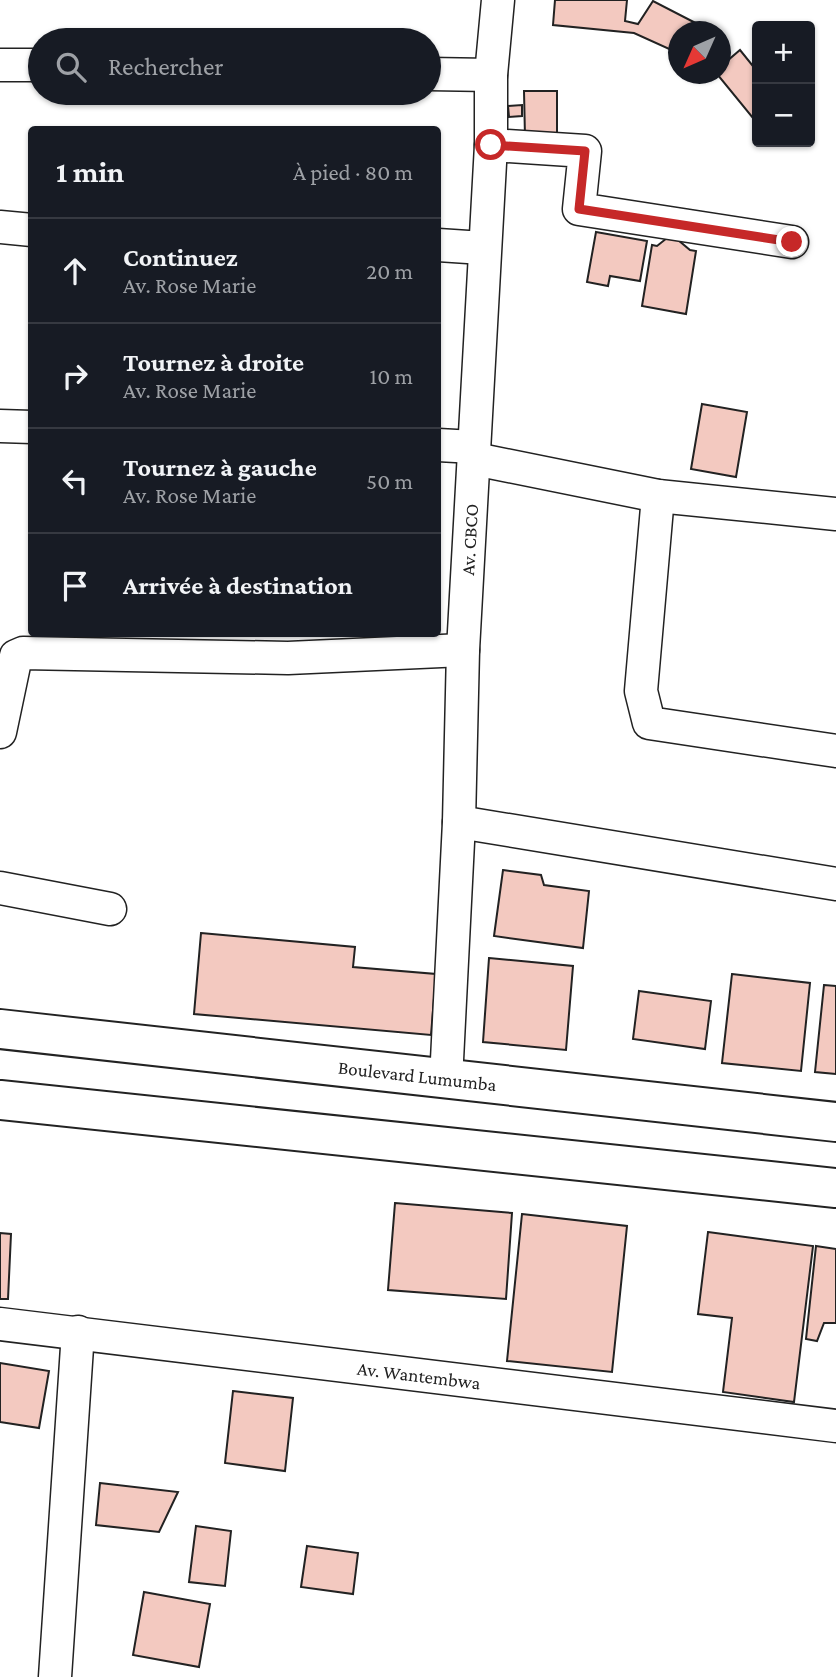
<!DOCTYPE html>
<html lang="fr">
<meta charset="utf-8">
<style>
:root{--surface:#171b24;--page:#20242c;--text:#f1f3f6;--muted:#9ea1a6;--line:#363941}
body{margin:0;font-family:"Crimson Pro",serif;background:var(--page);color:var(--text)}
.controls{position:absolute;right:21px;top:21px;display:grid;overflow:hidden;border-radius:7px;box-shadow:0 2px 5px #0004}
.controls button{width:63px;height:63px;display:grid;place-items:center;padding:0;border:0;border-bottom:2px solid var(--line);background:var(--surface);color:var(--text);font:35px sans-serif}
.compass{position:absolute;left:668px;top:21px;width:63px;height:63px;border-radius:50%;background:var(--surface);box-shadow:0 2px 5px #0004;rotate:225deg}
.stop{position:absolute;width:21px;height:21px;margin:-16px;border:5px solid #c62828;border-radius:50%;background:#fff}
.stop.end{background:#c62828;border-color:#fff;box-shadow:0 2px 7px #0008}
.list{margin:0;padding:0;list-style:none}
h2{display:flex;justify-content:space-between;align-items:center;height:91px;margin:0;padding:0 28px;font-size:30px}
h2 small{font-size:23px;font-weight:400;color:var(--muted)}
.list li{display:grid;grid-template-columns:46px 1fr auto;gap:21px;align-items:center;box-sizing:border-box;height:105px;padding:0 28px;border-top:2px solid var(--line)}
.list b{display:block;font-size:26px;white-space:nowrap}
.list p{margin:0;font-size:23px;white-space:nowrap;color:var(--muted)}
.list em{font-size:23px;font-style:normal;color:var(--muted)}
.icon{flex:none;width:38px;height:38px;fill:none;stroke:currentColor;stroke-width:2;stroke-linecap:round;stroke-linejoin:round}
.map{position:relative;flex:none;width:836px;height:1677px;overflow:hidden}
.search{position:absolute;background:var(--surface);box-shadow:0 2px 5px #0004;left:28px;top:28px;width:413px;height:77px;display:flex;align-items:center;gap:18px;box-sizing:border-box;padding:0 24px;border-radius:38px;color:var(--muted);font-size:26px}
.panel{position:absolute;background:var(--surface);box-shadow:0 2px 5px #0004;left:28px;top:126px;width:413px;height:511px;border-radius:7px}
.map>svg:first-child{display:block}
</style>
<div class="map">
<svg width="836" height="1677" viewBox="0 0 836 1677">
<rect width="100%" height="100%" fill="#fff"/>
<!-- building -->
<g fill="#f3c9c0" stroke="#222" stroke-width="2">
<path d="M555,0H627L625,21L638,24L653,1L713,32H678V53L634,33L553,25Z"/>
<path d="M740,50L757,71V123L717,74H720V67Z"/>
<path d="M524,91H557V139L525,137Z"/>
<path d="M522,105V116L509,117L508,106Z"/>
<path d="M596,232L647,241L640,281L610,276L608,286L587,282Z"/>
<path d="M667,238L678,240L690,250L696,251L686,314L642,306L652,245L657,246Z"/>
<path d="M702,404L747,412L736,477L691,469Z"/>
<path d="M503,870L541,875L544,885L589,891L583,948L494,936Z"/>
<path d="M201,933L355,947L353,967L436,974L431,1035L194,1014Z"/>
<path d="M489,958L573,966L566,1050L483,1042Z"/>
<path d="M732,974L810,983L801,1071L722,1063Z"/>
<path d="M824,985L836,986V1074L815,1072Z"/>
<path d="M639,991L711,1001L705,1049L633,1039Z"/>
<path d="M395,1203L512,1213L506,1299L388,1290Z"/>
<path d="M522,1214L627,1226L612,1372L507,1361Z"/>
<path d="M708,1232L813,1246L794,1402L723,1392L732,1318L698,1314Z"/>
<path d="M0,1233L11,1234L8,1299H0Z"/>
<path d="M816,1246L836,1249V1323H824L817,1341L806,1339Z"/>
<path d="M0,1363L49,1371L39,1428L0,1422Z"/>
<path d="M233,1391L293,1398L285,1471L225,1463Z"/>
<path d="M100,1483L178,1492L159,1532L96,1525Z"/>
<path d="M196,1526L231,1531L225,1586L189,1582Z"/>
<path d="M307,1546L358,1553L353,1594L301,1587Z"/>
<path d="M144,1592L210,1604L199,1667L133,1655Z"/>
</g>
<g fill="none" stroke-linecap="round" stroke-linejoin="round">
<!-- minor casing -->
<g stroke="#222" stroke-width="35">
<g id="minor">
<path d="M0,65H40"/>
<path d="M429,74L491,75"/>
<path d="M491,145L585,151L579,209L792,242"/>
<path d="M0,227L32,230"/>
<path d="M438,245L483,248"/>
<path d="M0,426L32,427"/>
<path d="M438,445L474,447"/>
<path d="M475,459L658,496L836,514"/>
<path d="M658,496L641,691L649,723L836,751"/>
<path d="M0,732L16,656L23,653L288,658L463,650"/>
<path d="M459,822L836,884"/>
<path d="M0,888L110,909"/>
<path id="s1" d="M446,1080L459,822L463,650L491,145V75L498,0"/>
<path id="s2" d="M0,1324L836,1426"/>
<path d="M55,1677L78,1332"/>
</g>
</g>
<!-- highway casing -->
<g stroke="#222" stroke-width="42">
<g id="highway">
<path id="s3" d="M0,1029L836,1122"/>
<path d="M0,1100L836,1188"/>
</g>
</g>
<!-- minor -->
<use href="#minor" stroke="#fff" stroke-width="32"/>
<!-- highway -->
<use href="#highway" stroke="#fff" stroke-width="38"/>
</g>
<g fill="none" stroke-linecap="round" stroke-linejoin="round">
<!-- route -->
<path stroke="#c62828" stroke-width="9" d="M491,145L585,151L579,209L792,242"/>
</g>
<g text-anchor="middle" stroke-width="5" stroke-linejoin="round" paint-order="stroke">
<!-- street labels -->
<g font-size="19" fill="#222" stroke="#fff">
<text dy="7" stroke="none"><textPath href="#s1" startOffset="541">Av. CBCO</textPath></text>
<text dy="7" stroke="none"><textPath href="#s3" startOffset="420">Boulevard Lumumba</textPath></text>
<text dy="7" stroke="none"><textPath href="#s2" startOffset="422">Av. Wantembwa</textPath></text>
</g>
</g>
</svg>
<div class="controls">
<button>+</button>
<button>−</button>
</div>
<svg class="compass" viewBox="-18 -18 36 36"><path d="M0-13l5 13h-10z" fill="#e53935"/><path d="M0 13l5-13h-10z" fill="#9ea1a6"/></svg>
<div class="stop" style="left:491px;top:145px"></div>
<div class="stop end" style="left:792px;top:242px"></div>
<div class="search"><svg class="icon" aria-label="search" viewBox="0 0 24 24"><circle cx="10" cy="10" r="6"/><path d="M15 15l6 6"/></svg>Rechercher</div>
<section class="panel">
<h2>1 min<small>À pied · 80 m</small></h2>
<ul class="list">
<li><svg class="icon" aria-label="ahead" viewBox="0 0 24 24"><path d="M12 20V5M6 11l6-6 6 6"/></svg><div><b>Continuez</b><p>Av. Rose Marie</p></div><em>20 m</em></li>
<li><svg class="icon" aria-label="right" viewBox="0 0 24 24"><path d="M7 20v-9h11M14 6l5 5-5 5"/></svg><div><b>Tournez à droite</b><p>Av. Rose Marie</p></div><em>10 m</em></li>
<li><svg class="icon" aria-label="left" viewBox="0 0 24 24"><path d="M17 20v-9H6M10 6l-5 5 5 5"/></svg><div><b>Tournez à gauche</b><p>Av. Rose Marie</p></div><em>50 m</em></li>
<li><svg class="icon" aria-label="arrive" viewBox="0 0 24 24"><path d="M6 21V4h12l-3 4 3 4H6"/></svg><div><b>Arrivée à destination</b></div></li>
</ul>
</section>
</div>
